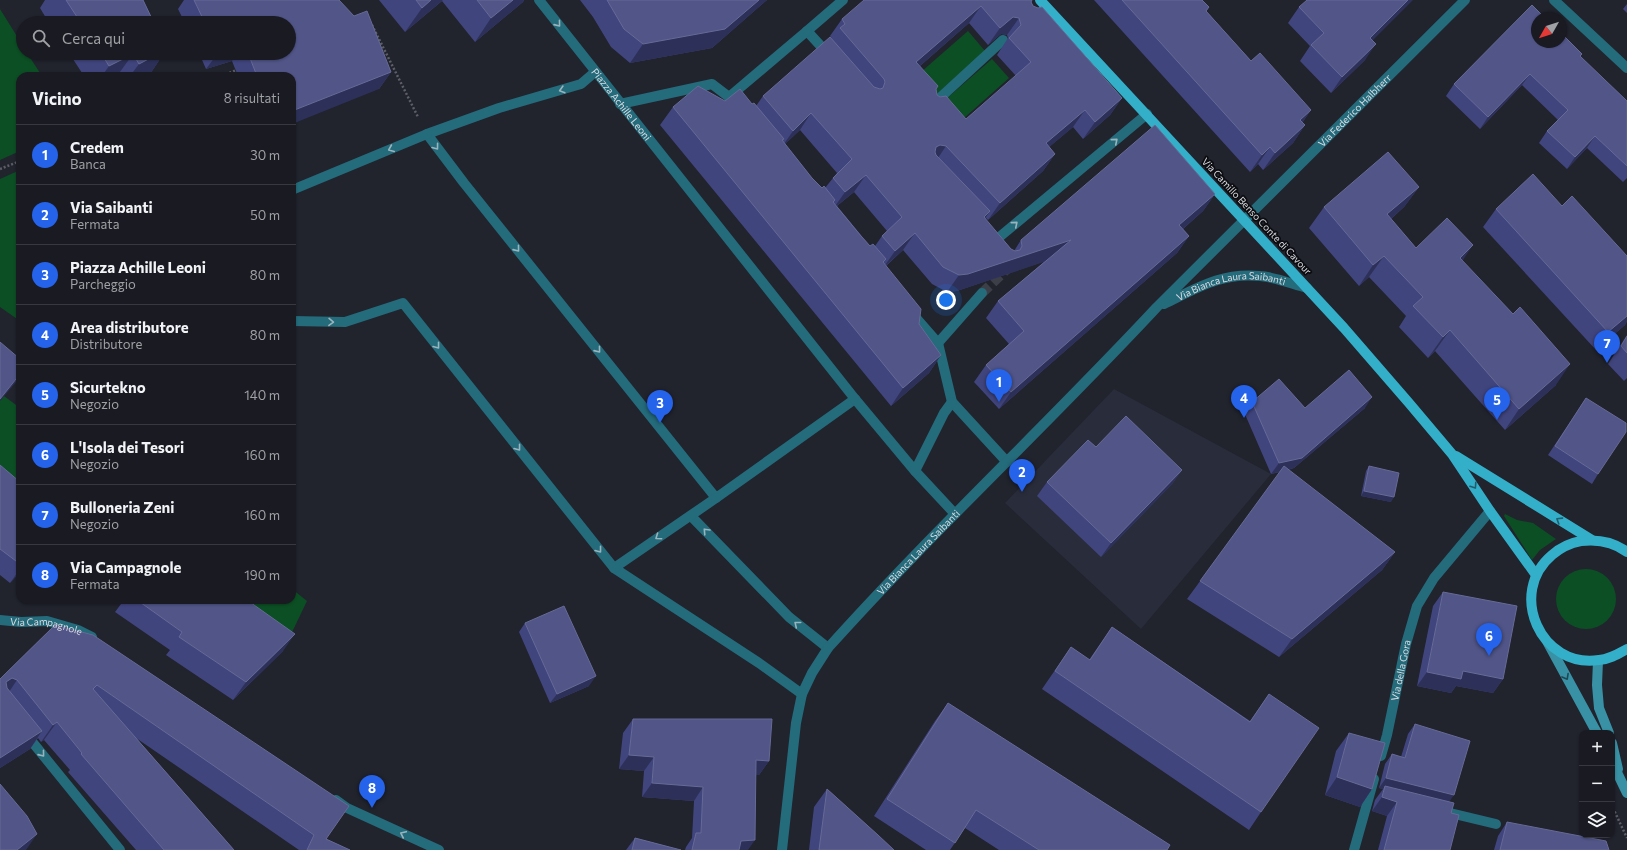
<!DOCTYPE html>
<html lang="it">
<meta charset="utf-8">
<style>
:root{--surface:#191a22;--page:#22232a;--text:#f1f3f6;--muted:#9fa1a5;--line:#373840;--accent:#2563eb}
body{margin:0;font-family:Commissioner,sans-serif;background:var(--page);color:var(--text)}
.controls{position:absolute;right:12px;bottom:12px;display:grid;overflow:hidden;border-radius:8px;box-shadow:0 1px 3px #0004}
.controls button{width:36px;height:36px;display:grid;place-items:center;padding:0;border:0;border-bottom:1px solid var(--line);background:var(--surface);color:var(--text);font:20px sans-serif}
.compass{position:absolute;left:1531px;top:12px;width:36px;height:36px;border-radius:50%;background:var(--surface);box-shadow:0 1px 3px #0004;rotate:231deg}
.you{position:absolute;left:946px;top:300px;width:14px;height:14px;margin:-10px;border:3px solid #fff;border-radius:50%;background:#1a73e8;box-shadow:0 0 0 6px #1a73e833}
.badge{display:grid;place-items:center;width:26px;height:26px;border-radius:50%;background:var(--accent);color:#fff;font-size:13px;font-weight:700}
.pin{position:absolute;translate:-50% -33px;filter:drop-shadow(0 1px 2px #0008)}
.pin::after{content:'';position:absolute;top:21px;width:14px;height:12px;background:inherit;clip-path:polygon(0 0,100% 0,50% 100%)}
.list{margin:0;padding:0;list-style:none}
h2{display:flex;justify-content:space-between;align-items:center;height:52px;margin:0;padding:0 16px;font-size:17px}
h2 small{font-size:13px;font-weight:400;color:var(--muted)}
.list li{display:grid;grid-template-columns:26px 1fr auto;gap:12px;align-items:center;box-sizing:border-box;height:60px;padding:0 16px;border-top:1px solid var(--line)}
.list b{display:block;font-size:15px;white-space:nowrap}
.list p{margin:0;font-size:13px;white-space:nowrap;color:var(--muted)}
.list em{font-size:13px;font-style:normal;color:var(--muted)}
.icon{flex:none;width:22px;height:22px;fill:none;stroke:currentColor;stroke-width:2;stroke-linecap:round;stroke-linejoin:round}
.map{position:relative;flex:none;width:1627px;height:850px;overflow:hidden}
.search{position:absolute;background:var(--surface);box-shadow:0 1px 3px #0004;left:16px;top:16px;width:280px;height:44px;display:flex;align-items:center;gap:10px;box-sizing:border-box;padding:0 14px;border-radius:22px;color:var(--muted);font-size:15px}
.panel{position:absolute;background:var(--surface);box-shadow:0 1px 3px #0004;left:16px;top:72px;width:280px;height:532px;border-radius:12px}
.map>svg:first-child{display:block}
</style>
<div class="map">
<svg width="1627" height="850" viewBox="0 0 1627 850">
<rect width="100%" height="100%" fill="#21232d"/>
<!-- built -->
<path fill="#292c3b" d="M1114,389L1271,474L1141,629L1005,503Z"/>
<!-- green -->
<g fill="#0c4f24">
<path d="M0,9L23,46V53H27L42,76H20V151L0,160Z"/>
<path d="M968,31L985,51L931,99L913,79Z"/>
<path d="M992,59L1009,78L955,126L937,107Z"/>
<path d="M20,170V321L0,307V179Z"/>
<path d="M4,396L20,408V497L0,492V401Z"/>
<path d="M1505,514L1517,520L1533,523L1556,539L1540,550L1532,560L1504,516Z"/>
<circle cx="1586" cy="599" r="30"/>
<path d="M292,589L307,601L283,651L209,600H292Z"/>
</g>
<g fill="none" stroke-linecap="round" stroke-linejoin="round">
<!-- street-tunnel -->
<path stroke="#3d3f48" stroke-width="10" stroke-dasharray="10 5" stroke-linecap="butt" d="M982,293L1007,269V268"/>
<!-- path -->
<g stroke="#5d5e67" stroke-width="2.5" stroke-dasharray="2 2" stroke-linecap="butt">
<path d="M372,25L418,117"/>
<path d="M222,76L239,69"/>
<path d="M0,169L20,161"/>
<path d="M1613,808L1627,838"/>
</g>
<!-- lane -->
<g stroke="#246b7b" stroke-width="10">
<path d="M829,55L807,31L843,0"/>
<path d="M595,72L581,84L499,108L427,134L464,183L716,498L855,399"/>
<path d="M292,190L427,134"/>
<path d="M990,233L997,239L1147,114"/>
<path d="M292,321L345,322L403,303L614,568L759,663L802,694"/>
<path d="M691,516L789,617L828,648"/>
<path d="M614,568L716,498"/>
<path d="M25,733L120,850"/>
</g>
<!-- street -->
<g stroke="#246b7b" stroke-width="10">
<path id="s1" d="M539,0L855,399L915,471L955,514"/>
<path d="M1554,0L1627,68"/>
<path d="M729,97L807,31"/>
<path d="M620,104L712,84L729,97L739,108"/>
<path d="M931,106L1003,40"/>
<path id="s2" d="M1164,304C1197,288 1222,272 1260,276C1275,277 1292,284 1307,288"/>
<path d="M910,311L938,343L952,402L1007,462"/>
<path d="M938,343L982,293"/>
<path d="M915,471L944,413L952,402"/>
<path id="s3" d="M0,620L21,622L47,621L78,630L92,637"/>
<path id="s4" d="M1381,756L1387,735L1406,644L1417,606L1434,578L1490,511"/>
<path d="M336,800L347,808L439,850"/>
<path d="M1446,812L1496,824"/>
<path id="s5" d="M782,850L796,723L802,694L812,673L828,648C933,531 1049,423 1157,307L1465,0"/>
<path d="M1354,850L1374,779"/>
</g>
<!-- secondary -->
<g stroke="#3891a4" stroke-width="10">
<path d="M1548,643L1597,733"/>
<path d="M1598,661L1597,685L1599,708L1609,733"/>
<path d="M1612,743L1618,769"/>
<path d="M1612,762L1627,793"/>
</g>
<!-- primary -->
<g stroke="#34afc9" stroke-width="10">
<path d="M1040,0L1344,328L1409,403L1452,454L1490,511L1536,575"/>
<path d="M1456,456L1592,540"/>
<path d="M1627,552C1614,542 1598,539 1581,541C1570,543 1560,548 1552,555C1507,593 1541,669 1599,660C1610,659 1618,654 1627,649"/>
</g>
</g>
<!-- wall -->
<g fill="#41457e" fill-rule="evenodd">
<path d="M45,0H143L154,23H49L40,8Z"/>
<path d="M184,0H339L391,72L379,89L292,76H238L232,61L206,69L199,53H289V23H185L178,9Z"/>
<path d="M379,0H524L523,2L475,42L442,1L405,32Z"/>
<path d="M580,0H767L712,48L630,63L611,47L593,17Z"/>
<path d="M1094,0H1202L1209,7L1206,11L1251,61L1311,110L1302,123L1305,125L1293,143L1263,170L1258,164L1250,172Z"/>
<path d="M1031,2L1033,6L1122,98L1110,115L1083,139L1073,127L1049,147L1055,154L1043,171L988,220L986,218L985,219L1011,249L1014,251L1021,240L1215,194L1203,211L1183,229L1189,236L1177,253L999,409L974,382L986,365L1009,344L986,318L998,301L1045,261L957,291L947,292L932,284L903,250L886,266L919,324L941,355L929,373L891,406L660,125L673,107L725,101L752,104L756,106L763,96L832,39L830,36L842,19ZM969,23L988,45L1001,34L1007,35L1008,38L997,55L1016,76L966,119L937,95L936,89L920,66ZM800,130L837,173L825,188H822L812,178L785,144ZM854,192L887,231L882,236L875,246H870L837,206Z"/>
<path d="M1627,4V13L1623,9Z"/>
<path d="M1299,7L1372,40L1365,60L1331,93L1300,61L1310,46L1288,23Z"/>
<path d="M69,53H164L150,74L145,76H84Z"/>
<path d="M1582,54L1580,57L1627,101V178L1623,182L1587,148L1567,169L1539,143L1547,131L1558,120L1522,85L1480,129L1446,96L1454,84Z"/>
<path d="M1419,187L1404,207L1391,219L1416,248L1462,261L1556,385L1505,430L1435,351L1428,358L1399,327L1406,316L1369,277L1359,286L1309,228L1324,207Z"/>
<path d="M1562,206L1627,256V321L1625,325L1596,350L1483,227L1496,209Z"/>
<path d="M1627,335V378L1624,381L1608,364Z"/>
<path d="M1586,398L1598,474L1592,484L1548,455Z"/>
<path d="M1252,402L1305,408H1365L1294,468L1288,470L1395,552L1382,570L1279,657L1187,599L1280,472L1271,474L1244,412Z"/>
<path d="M1096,447L1182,470L1172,484L1101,557L1037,496L1047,482Z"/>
<path d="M0,465L20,482V572L10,583L0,575Z"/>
<path d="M1369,466L1391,502L1361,496L1366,471Z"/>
<path d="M1443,592L1503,679L1493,693L1456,686L1451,693L1417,686L1433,606Z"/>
<path d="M124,600H247L283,651L233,700L166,655L170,650L115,612Z"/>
<path d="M525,623L589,686L550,703L519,632Z"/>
<path d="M55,625L326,839L350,850H299L136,738L234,850H136L68,772L70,770L44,740L41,742L38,738L30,749L0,768V679Z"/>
<path d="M1112,627L1250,721L1269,694L1261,812L1249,830L1042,689L1071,647L1089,660Z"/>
<path d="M948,703L1167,850H999L965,828L950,850H926L874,816L935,721Z"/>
<path d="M633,719L769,761L759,775L756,774L748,850H685L686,847L692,838L694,801L642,797L644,771L619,769L623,733Z"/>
<path d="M1415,724L1449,802L1451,813L1450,850H1378L1387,816L1372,811L1375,800L1383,789L1379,788L1385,764L1392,754L1401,757L1408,734Z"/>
<path d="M1349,733L1372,789L1360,807L1325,795L1336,751Z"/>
<path d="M827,789L894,850H809L814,807Z"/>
<path d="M1507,822L1609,850H1494L1498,836Z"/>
<path d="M635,838L681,850H626Z"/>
</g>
<!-- shaded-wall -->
<g fill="#2d3159">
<path d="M431,0H443L405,32L422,8Z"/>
<path d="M513,0H524L523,2L475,42L491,18Z"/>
<path d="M759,0H767L712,48L630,63L643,44Z"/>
<path d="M1408,0H1413L1359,54L1370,38Z"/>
<path d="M981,6L969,23L905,79L916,62Z"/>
<path d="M1013,17L1019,18L1007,35L1001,34L988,45L1000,28Z"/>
<path d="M1376,44L1365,60L1331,93L1342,77Z"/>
<path d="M160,53H164L150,74L145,76H130L139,64Z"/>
<path d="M218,53H238L232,61L206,69Z"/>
<path d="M133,54L117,76H102L109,66Z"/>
<path d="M391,72L379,89L292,124V111Z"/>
<path d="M1530,74L1522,85L1480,129L1488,117Z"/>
<path d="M1122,98L1110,115L1083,139L1095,122Z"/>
<path d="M1085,110L1073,127L1034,160L1046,143Z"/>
<path d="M1311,110L1299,127L1300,120Z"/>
<path d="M811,113L800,130L781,148L793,131Z"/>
<path d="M1305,125L1293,143L1263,170L1275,153Z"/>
<path d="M1595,136L1587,148L1567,169L1575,157Z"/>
<path d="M940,145L946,146L934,164L928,162L936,147Z"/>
<path d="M1270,147L1258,164L1250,172L1262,155Z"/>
<path d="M1055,154L1043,171L988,220L1000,203Z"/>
<path d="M866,175L854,192L833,209L845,192Z"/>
<path d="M1419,187L1404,207L1373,235L1387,214Z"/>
<path d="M1215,194L1203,211L1168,242L1179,225Z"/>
<path d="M990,211L978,229L984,217Z"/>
<path d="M915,233L903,250L883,268L895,251Z"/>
<path d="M1189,236L1177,253L999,409L1011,392Z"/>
<path d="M1071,240L1059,257L957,291L947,292L959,275Z"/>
<path d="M1473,245L1459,266L1460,258Z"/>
<path d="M1384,256L1369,277L1359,286L1373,265Z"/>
<path d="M1627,316V321L1625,325L1596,350L1608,332Z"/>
<path d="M1450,330L1435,351L1428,358L1443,337Z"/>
<path d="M941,355L929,373L891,406L903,388Z"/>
<path d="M1570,364L1556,385L1505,430L1519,409Z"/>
<path d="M20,374V376L16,382L0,401V399Z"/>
<path d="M1372,397L1365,408L1294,468L1271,474L1279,463Z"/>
<path d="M1182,470L1172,484L1101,557L1111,543Z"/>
<path d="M1364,491L1394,497L1391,502L1361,496Z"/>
<path d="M1395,552L1382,570L1279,657L1292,639Z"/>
<path d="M20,569V572L10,583Z"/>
<path d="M295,634L283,651L233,700L246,682Z"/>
<path d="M1463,671L1503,679L1493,693L1456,686L1451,693L1417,686L1427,672Z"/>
<path d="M596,676L589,686L550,703L557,694Z"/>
<path d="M12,678L17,680L5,698L6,682Z"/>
<path d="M57,722L44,740L41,742L53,725Z"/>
<path d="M42,731L30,749L0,768V758Z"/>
<path d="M629,755L654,757L644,771L619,769Z"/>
<path d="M756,760L769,761L759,775L746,774Z"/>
<path d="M1337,777L1372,789L1360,807L1325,795Z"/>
<path d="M1386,778L1454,795L1447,805L1385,786L1383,789L1379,788Z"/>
<path d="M652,783L703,787L694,801L642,797Z"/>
<path d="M1382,797L1397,802L1387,816L1372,811Z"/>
<path d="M37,834L26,850H17Z"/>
<path d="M755,840L748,850H735L741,841Z"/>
</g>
<!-- building -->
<g fill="#515588" stroke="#666a96" fill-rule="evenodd">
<path d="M66,0H143L154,23H81Z"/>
<path d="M194,0H339L354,16L367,11L391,72L292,111V76H257L248,53H289V23H205Z"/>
<path d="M416,0H431L422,8Z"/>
<path d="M477,0H513L491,18Z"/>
<path d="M607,0H759L725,29L643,44L624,29Z"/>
<path d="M864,0H1032L1031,2L1033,6L1038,8L1042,7L1122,98L1095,122L1085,110L1046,143L1055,154L1000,203L946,146L940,145L936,147L935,152L936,155L990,211L984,217L1011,249L1015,251L1020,250L1022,246L1021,240L1155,125L1215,194L1179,225L1189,236L1011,392L986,365L1024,331L998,301L1071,240L968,274L959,275L943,267L915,233L895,251L882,236L902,217L866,175L845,192L833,178L852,159L811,113L793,131L763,96L830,37L874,87L880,89L883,88L885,82L884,79L840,28L845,24L842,19ZM981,6L1000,28L1013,17L1019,18L1021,25L1009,38L1031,62L966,119L946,96L940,97L937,95L936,89L938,86L916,62Z"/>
<path d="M1122,0H1202L1209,7L1206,11L1251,61L1260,53L1311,110L1300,120L1305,125L1275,153L1270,147L1262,155Z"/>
<path d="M1307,0H1408L1370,38L1376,44L1342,77L1311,45L1324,33L1299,7Z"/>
<path d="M1532,5L1545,18H1537V42H1561V33L1582,54L1580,56L1627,101V166L1595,136L1575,157L1547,131L1568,110L1530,74L1488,117L1454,84Z"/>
<path d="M101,53H160L139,64L133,54L109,66Z"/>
<path d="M698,86L725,101L740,89L752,104L754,103L784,139L782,140L812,178L822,188L824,186L835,200L833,202L861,236L870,246L873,244L886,259L883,262L921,309L919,324L941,355L903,388L673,107Z"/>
<path d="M1388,152L1419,187L1387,214L1416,248L1447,218L1473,245L1460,258L1513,314L1520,307L1570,364L1519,409L1450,330L1443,337L1413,306L1423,297L1384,256L1373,265L1324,207Z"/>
<path d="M1533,174L1562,206L1572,196L1627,256V316L1608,332L1496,209Z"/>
<path d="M1627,336V353L1621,346Z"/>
<path d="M0,342L20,359V374L0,399Z"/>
<path d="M1349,370L1372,397L1302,458L1279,463L1252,402L1279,379L1305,408Z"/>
<path d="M1586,398L1626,423V432L1598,474L1555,446Z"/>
<path d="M1126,416L1182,470L1111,543L1047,482L1088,440L1096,447Z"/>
<path d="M0,465L20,482V564L0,549Z"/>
<path d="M1284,466L1395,552L1292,639L1200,581Z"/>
<path d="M1369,466L1399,473L1394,497L1364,491Z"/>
<path d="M1443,592L1517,606L1503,679L1463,671L1461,679L1427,672Z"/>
<path d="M137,600H247L295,634L246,682L179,637L182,632Z"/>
<path d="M564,606L596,676L557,694L525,623Z"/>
<path d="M55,625L93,635L349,806L326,839L350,850H307L314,835L97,685L93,689L234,850H164L81,754L82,753L57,722L53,725L17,680L12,678L6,682L7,688L42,731L0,758V679Z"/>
<path d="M1112,627L1250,722L1269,694L1319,728L1261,812L1055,671L1071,647L1090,660Z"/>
<path d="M948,703L1170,845L1167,850H1039L976,810L955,843L887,799Z"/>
<path d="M633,719H772L769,761L756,760L755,840L741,841L739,850H692L696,833H701L703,787L652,783L654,757L629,755Z"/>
<path d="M1415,724L1470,741L1454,795L1386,778L1392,754L1405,758Z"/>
<path d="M1349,733L1385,743L1372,789L1337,777Z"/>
<path d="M0,784L27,816L37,834L17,850H0Z"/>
<path d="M1385,786L1454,803L1451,813L1459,815L1450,850H1384L1397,802L1382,797Z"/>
<path d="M827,789L878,835L894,850H819Z"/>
<path d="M1507,822L1606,841L1609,850H1500Z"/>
<path d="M635,838L681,850H632Z"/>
</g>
<!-- one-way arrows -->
<defs><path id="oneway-chevron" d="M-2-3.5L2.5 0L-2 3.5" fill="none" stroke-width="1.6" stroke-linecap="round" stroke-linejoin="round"/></defs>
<g stroke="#9ab4be">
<use href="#oneway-chevron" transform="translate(558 24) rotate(51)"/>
<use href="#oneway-chevron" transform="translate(562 90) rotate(164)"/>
<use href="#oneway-chevron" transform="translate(1115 141) rotate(-40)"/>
<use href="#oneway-chevron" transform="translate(436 147) rotate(53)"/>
<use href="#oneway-chevron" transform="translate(391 149) rotate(157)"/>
<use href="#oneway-chevron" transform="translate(1015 224) rotate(-40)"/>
<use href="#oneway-chevron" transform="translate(517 249) rotate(51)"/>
<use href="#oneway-chevron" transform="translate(331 322) rotate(1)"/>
<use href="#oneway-chevron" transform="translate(437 346) rotate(52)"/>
<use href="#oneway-chevron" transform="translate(598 350) rotate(51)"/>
<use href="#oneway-chevron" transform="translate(518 448) rotate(52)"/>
<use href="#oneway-chevron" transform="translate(706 531) rotate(-133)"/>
<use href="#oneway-chevron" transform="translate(658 537) rotate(145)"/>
<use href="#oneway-chevron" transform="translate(599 550) rotate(52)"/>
<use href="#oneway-chevron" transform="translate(797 624) rotate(-141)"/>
<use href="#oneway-chevron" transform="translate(42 754) rotate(51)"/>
<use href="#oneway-chevron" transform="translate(403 834) rotate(-155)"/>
</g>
<g stroke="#205e6d">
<use href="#oneway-chevron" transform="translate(1474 486) rotate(56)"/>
<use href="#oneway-chevron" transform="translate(1559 520) rotate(-148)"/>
</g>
<use stroke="#204853" href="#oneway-chevron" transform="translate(1566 677) rotate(61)"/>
<g text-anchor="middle" stroke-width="3.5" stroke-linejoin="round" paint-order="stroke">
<!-- street labels -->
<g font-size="10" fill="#dadbe2" stroke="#0c0d11">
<text dy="4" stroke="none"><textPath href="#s1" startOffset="133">Piazza Achille Leoni</textPath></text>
<text dy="4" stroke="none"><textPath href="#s5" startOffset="963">Via Federico Halbherr</textPath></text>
<text transform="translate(1257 216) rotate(47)" y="4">Via Camillo Benso Conte di Cavour</text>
<text dy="4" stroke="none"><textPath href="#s2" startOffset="71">Via Bianca Laura Saibanti</textPath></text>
<text dy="4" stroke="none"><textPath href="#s5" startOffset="342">Via Bianca Laura Saibanti</textPath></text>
<text dy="4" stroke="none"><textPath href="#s3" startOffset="47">Via Campagnole</textPath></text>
<text dy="4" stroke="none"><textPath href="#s4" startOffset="88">Via della Gora</textPath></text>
</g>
</g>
</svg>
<div class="controls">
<button>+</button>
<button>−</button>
<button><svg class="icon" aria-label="layers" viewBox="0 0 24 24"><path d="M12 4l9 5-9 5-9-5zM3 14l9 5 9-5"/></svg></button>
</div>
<svg class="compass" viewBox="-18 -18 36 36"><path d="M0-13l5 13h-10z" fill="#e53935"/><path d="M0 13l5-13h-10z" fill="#9fa1a5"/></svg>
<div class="you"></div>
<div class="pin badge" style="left:999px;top:402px">1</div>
<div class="pin badge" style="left:1022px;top:492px">2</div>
<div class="pin badge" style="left:660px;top:423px">3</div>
<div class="pin badge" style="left:1244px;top:418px">4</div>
<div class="pin badge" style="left:1497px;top:420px">5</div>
<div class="pin badge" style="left:1489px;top:656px">6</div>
<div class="pin badge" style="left:1607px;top:363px">7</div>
<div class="pin badge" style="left:372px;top:808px">8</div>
<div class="search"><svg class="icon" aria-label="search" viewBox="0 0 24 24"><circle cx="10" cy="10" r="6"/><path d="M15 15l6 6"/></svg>Cerca qui</div>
<section class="panel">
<h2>Vicino<small>8 risultati</small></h2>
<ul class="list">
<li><span class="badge">1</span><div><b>Credem</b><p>Banca</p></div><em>30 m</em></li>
<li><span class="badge">2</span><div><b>Via Saibanti</b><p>Fermata</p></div><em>50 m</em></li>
<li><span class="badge">3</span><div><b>Piazza Achille Leoni</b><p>Parcheggio</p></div><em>80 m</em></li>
<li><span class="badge">4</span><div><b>Area distributore</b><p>Distributore</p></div><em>80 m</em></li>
<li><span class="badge">5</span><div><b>Sicurtekno</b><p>Negozio</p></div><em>140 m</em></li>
<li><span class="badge">6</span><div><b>L'Isola dei Tesori</b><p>Negozio</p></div><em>160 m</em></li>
<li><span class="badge">7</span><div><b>Bulloneria Zeni</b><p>Negozio</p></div><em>160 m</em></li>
<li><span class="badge">8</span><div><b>Via Campagnole</b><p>Fermata</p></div><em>190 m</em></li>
</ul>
</section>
</div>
